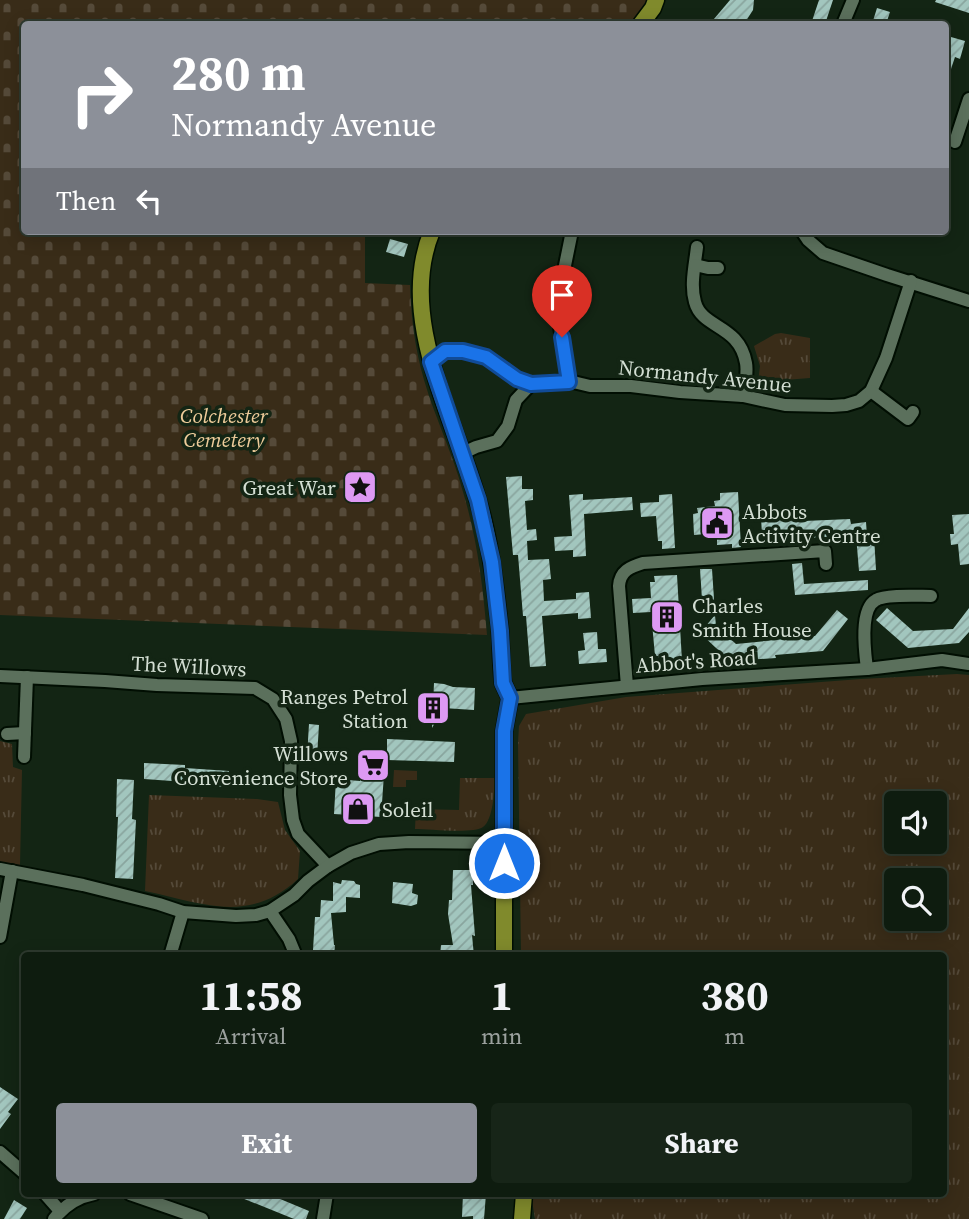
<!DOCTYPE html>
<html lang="en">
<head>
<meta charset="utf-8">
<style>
  :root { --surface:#0e1c0f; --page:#172518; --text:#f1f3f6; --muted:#9ba19e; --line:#2e3a2f; --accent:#8c9099 }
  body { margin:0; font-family:"Source Serif 4",serif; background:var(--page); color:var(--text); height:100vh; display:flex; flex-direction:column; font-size:26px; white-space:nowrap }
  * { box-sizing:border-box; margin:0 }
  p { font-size:23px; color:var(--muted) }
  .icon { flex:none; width:38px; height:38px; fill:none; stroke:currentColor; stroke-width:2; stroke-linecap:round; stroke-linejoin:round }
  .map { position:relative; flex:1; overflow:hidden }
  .details { position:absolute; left:21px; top:952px; width:926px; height:245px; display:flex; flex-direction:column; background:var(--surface); border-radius:7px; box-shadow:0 4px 18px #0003,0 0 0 2px var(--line) }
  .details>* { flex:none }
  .hud { position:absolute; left:21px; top:21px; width:928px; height:214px; border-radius:7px; box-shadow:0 4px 18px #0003,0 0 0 2px var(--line); background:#8c9099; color:#fff; overflow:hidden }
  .tools { position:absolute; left:884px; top:791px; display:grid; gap:14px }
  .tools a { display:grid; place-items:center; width:63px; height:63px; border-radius:7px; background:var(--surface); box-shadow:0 4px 18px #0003,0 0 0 2px var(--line); font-size:35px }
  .pin { position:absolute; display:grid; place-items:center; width:60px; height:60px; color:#fff; margin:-72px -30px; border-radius:50% 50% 50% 0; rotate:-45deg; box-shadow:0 0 7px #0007 }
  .pin .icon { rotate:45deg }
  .me { position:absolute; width:77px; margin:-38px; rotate:0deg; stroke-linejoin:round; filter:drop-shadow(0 0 5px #0008) }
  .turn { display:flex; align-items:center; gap:24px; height:147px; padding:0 35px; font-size:32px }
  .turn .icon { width:91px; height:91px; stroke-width:2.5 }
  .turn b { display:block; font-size:49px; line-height:60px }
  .then { display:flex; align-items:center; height:66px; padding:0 35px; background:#0003; gap:14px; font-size:26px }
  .eta { display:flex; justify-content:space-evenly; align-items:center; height:119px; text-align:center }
  .eta b { font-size:42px; font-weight:700; line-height:49px }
  .button { display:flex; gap:14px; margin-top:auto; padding:14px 35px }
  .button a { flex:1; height:80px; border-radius:7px; background:var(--accent); color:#fff; font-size:28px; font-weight:700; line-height:80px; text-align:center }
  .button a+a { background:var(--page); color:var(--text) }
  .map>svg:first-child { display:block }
</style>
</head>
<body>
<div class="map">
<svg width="969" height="1219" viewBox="0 0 969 1219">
  <defs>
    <pattern id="grass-tufts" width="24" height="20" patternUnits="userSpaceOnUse" patternTransform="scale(1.75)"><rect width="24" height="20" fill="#392c18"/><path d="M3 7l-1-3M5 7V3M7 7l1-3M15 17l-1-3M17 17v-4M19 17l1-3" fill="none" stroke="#554a39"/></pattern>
    <pattern id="cemetery-stones" width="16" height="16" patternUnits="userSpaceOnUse" patternTransform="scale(1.75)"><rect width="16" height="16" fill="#392c18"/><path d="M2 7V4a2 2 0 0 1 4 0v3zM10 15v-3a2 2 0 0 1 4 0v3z" fill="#554a39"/></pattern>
    <pattern id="building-hatch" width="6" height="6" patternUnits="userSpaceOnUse" patternTransform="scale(1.75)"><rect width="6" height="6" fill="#a2c6be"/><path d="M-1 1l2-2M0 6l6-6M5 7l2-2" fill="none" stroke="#89a59e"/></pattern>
  </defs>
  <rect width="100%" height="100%" fill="#132514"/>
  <!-- grass -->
  <g fill="url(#grass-tufts)" fill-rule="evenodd">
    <polygon points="781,333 810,338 810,378 758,382 760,366 754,346 775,334"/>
    <path d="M957,674l12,1v544h-434l-4,-25h412v-238l-422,-1 -3,-212 1,-17 7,-12 100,-17 235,-18zM896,803h38v39h-38zM896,880h38v39h-38z"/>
    <polygon points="0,741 12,744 13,767 22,770 20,865 0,862"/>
    <polygon points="394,770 417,771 417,780 406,780 406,787 393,787"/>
    <path d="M460,778h34c1,12 -1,42 -11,49 -9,7 -55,2 -68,2l1,-20 43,1z"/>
    <path d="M149,795l108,4 21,3 7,28 15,21 -2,28c-50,46 -95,24 -153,12z"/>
  </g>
  <!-- cemetery -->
  <path fill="url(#cemetery-stones)" d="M0,0h647l-10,17 -7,7h-606v207h401l-2,5h-58v47l45,2c1,32 5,64 14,95 11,38 29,74 39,112 14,46 20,94 24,143l-487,-20z"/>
  <!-- building -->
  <g fill="url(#building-hatch)">
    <polygon points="730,0 754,0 753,10 744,24 722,24 714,19"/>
    <polygon points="819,0 833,0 825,24 811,24"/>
    <polygon points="936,0 969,0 969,13 935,2"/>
    <polygon points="877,8 890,12 886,24 872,24"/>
    <polygon points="951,37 965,41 960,59 955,57 948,78 945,77 945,59"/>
    <polygon points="390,239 408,244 404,257 386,252"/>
    <polygon points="522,476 522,489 533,489 533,500 525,501 527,530 536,529 537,540 527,541 528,560 549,559 551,579 543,580 544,601 576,599 576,593 589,592 591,618 578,619 578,613 542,616 546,666 530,667 526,616 523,616 518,555 513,555 506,477"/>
    <polygon points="738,492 741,547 732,548 732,544 717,545 717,533 694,535 693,514 698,513 697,508 715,506 714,501 720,500 720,493"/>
    <polygon points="583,494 583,500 632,497 633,510 584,514 586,556 573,557 573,550 555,551 554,537 572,536 569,495"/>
    <polygon points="672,494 675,548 662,549 662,541 658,541 656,516 641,517 640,503 659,502 659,495"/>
    <polygon points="804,514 804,521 850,519 851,524 866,522 867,536 874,536 876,570 859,571 856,535 809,538 808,531 762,535 761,517"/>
    <polygon points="969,514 969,564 960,565 958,544 951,545 950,534 954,534 952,515"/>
    <polygon points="802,563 804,584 868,580 868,590 795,595 792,564"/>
    <polygon points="700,569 712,569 715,614 703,615"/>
    <polygon points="677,575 682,661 658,663 658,656 655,656 651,612 633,613 632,599 651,598 650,582 655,582 654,576"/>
    <polygon points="887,608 913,631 953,629 969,608 969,632 959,643 908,648 876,620"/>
    <polygon points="837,610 848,619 823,651 775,655 776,658 730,661 700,633 715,615 716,626 736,644 815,636"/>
    <polygon points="597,632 598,649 606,649 607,662 579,664 578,651 585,650 583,633"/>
    <polygon points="434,683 444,684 453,687 475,688 474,710 443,708 432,728"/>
    <polygon points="309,724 319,725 317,757 307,757"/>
    <polygon points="387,739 455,742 454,762 387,760"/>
    <polygon points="362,758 385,760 381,817 334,814 336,779 360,781"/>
    <polygon points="144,763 185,765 185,768 229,771 228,787 186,785 186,782 144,779"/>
    <polygon points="117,779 134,780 132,819 136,820 133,879 115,878 118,817 116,817"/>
    <polygon points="453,870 473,870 473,885 471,885 475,936 472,935 474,956 440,956 441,945 453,945 448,914 449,900 452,900"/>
    <polygon points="342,880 354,881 356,884 360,885 360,898 346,897 346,912 331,913 334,945 335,945 334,956 318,956 318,951 313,950 315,917 320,917 321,900 333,901 333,882 341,884"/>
    <polygon points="393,882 413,884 412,893 418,895 417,904 411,906 392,903"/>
    <polygon points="0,1087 18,1099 8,1112 11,1114 0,1129"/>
    <polygon points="232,1194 274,1194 273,1196 309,1211 306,1219 294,1219"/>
    <polygon points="463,1194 486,1194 484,1219 473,1219 473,1216 462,1217"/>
    <polygon points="14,1200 27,1208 20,1219 4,1219"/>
  </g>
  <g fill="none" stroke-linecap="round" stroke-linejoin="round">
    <!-- minor casing -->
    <g stroke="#010e02" stroke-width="16">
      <g id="minor">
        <polyline points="843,24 853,0"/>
        <polyline points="955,142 969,99"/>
        <polyline points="802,231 808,240 823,253 887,275 969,301"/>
        <path d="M697,247c-2,18 -7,38 -2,55 7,27 44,22 51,61 2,10 -1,22 -3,33"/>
        <polyline points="695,265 708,268 718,268"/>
        <polyline points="431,362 445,351 463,351 486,357 517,379 531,384 569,381 590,386 631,386 680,392 743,396 785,405 832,406 846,405 859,401 871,391 886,358 911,281"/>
        <polyline points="569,381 559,321 560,290 572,231"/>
        <polyline points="871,391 908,419 913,412"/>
        <polyline points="463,453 476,447 497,441 508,426 516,400 531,384"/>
        <path d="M867,669c-2,-16 -8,-60 9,-69 10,-6 42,-4 55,-4"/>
        <polyline points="0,676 105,681 157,685 255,688 273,699 286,719 291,741 290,795 293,820 298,834 328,866"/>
        <path d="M627,686l-8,-100c1,-15 11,-19 24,-23l182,-12 1,13"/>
        <polyline points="510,698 702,679 867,669 942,660 969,664"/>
        <polyline points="7,734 25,733"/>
        <polyline points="24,757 27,677"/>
        <polyline points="0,869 83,885 159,904 183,912 236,916 256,915 270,911 294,895 308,881 328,866 351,853 379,844 409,842 504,843"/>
        <polyline points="270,911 289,939 296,956"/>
        <polyline points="0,937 12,871"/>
        <polyline points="170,956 183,912"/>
        <polyline points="0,1152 24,1173"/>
        <polyline points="45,1194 60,1211"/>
        <polyline points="130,1194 202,1219"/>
        <path d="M54,1219c11,-14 24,-22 40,-25"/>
        <polyline points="323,1219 327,1194"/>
      </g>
    </g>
    <!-- major casing -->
    <g stroke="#010e02" stroke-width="19">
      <g id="major">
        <polyline points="641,24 653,8 656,0"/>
        <path d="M432,231c-38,91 30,199 51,288 9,37 13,74 17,111 1,18 1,35 3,53l7,15 -6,33v225"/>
        <polyline points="522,1219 524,1194"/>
      </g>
    </g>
    <!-- minor -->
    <use href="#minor" stroke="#5b705c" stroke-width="12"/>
    <!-- major -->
    <use href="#major" stroke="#808a2c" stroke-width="16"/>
  </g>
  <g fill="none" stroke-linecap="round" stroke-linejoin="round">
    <!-- route casing -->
    <g stroke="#114b97" stroke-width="18">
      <polyline id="route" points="504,863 504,731 510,698 503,683 500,631 492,562 478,500 431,362 445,351 463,351 486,357 517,379 531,384 569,382 562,337"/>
    </g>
    <!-- route -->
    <use href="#route" stroke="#1a73e8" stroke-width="12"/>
  </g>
  <!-- icons -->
  <defs>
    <g id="sight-square" transform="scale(1.75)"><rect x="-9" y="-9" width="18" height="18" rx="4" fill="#dd99f3" stroke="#132514"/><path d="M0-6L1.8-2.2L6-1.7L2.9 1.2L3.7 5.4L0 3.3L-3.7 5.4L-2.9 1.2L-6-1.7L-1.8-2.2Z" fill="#111"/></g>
    <g id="civic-square" transform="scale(1.75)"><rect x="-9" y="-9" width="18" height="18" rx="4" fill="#dd99f3" stroke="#132514"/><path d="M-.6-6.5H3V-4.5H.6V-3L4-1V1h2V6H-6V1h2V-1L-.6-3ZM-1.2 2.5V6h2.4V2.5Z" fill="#111"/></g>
    <g id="building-square" transform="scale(1.75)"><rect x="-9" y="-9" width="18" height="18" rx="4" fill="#dd99f3" stroke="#132514"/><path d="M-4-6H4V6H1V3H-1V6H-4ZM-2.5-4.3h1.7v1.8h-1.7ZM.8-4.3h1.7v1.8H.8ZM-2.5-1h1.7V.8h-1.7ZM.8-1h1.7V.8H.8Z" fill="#111"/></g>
    <g id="supermarket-square" transform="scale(1.75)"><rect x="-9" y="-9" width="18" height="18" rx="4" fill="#dd99f3" stroke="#132514"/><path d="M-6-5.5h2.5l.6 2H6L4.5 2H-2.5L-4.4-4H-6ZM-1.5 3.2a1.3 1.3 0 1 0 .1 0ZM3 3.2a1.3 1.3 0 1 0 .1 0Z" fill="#111"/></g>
    <g id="shop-square" transform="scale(1.75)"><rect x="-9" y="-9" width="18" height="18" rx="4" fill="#dd99f3" stroke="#132514"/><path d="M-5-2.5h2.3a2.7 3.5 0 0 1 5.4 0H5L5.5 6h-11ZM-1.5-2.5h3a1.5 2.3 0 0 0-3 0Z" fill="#111"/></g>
  </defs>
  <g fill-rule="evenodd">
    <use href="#sight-square" x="360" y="487"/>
    <use href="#civic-square" x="717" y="523"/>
    <use href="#building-square" x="667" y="617"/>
    <use href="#building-square" x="433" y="708"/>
    <use href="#supermarket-square" x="373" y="765"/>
    <use href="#shop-square" x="358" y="809"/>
  </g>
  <g text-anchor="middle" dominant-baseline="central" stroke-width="7" stroke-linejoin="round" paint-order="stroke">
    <!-- street labels -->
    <g font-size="21" fill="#d3ded3" stroke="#132514">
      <text transform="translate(705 376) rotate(6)">Normandy Avenue</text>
      <text transform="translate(696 661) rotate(-4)">Abbot's Road</text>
      <text transform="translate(189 666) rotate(3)">The Willows</text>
    </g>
    <!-- park labels -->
    <g font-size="21" font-style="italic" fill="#eecc9a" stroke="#132514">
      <text x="224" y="415">Colchester<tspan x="224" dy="24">Cemetery</tspan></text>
    </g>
    <!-- poi labels -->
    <g font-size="21" fill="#d3ded3" stroke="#132514" text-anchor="end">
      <text x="336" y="487">Great War</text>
      <text x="742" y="511" text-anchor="start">Abbots<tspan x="742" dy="24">Activity Centre</tspan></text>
      <text x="692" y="605" text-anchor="start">Charles<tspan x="692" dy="24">Smith House</tspan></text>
      <text x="408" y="696">Ranges Petrol<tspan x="408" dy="24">Station</tspan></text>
      <text x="348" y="753">Willows<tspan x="348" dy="24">Convenience Store</tspan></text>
      <text x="382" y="809" text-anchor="start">Soleil</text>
    </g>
  </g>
</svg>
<div class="tools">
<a><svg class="icon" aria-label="sound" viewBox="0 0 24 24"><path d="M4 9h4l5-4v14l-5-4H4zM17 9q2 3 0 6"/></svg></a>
<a><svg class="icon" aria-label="search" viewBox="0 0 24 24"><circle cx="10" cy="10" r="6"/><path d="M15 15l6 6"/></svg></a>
</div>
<div class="pin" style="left:562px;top:337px;background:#d93025"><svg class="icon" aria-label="arrive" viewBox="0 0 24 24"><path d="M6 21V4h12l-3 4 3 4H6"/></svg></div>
<svg class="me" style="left:504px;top:863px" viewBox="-20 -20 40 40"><circle r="17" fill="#1a73e8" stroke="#fff" stroke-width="3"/><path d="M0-11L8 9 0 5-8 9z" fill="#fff"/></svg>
<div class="hud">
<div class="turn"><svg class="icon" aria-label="right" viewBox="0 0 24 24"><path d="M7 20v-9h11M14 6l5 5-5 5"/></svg><div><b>280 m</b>Normandy Avenue</div></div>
<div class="then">Then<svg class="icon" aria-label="left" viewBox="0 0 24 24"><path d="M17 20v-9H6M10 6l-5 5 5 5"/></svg></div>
</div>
<section class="details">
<div class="eta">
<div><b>11:58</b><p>Arrival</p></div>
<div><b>1</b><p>min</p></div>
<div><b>380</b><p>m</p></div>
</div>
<div class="button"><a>Exit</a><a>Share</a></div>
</section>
</div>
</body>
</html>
